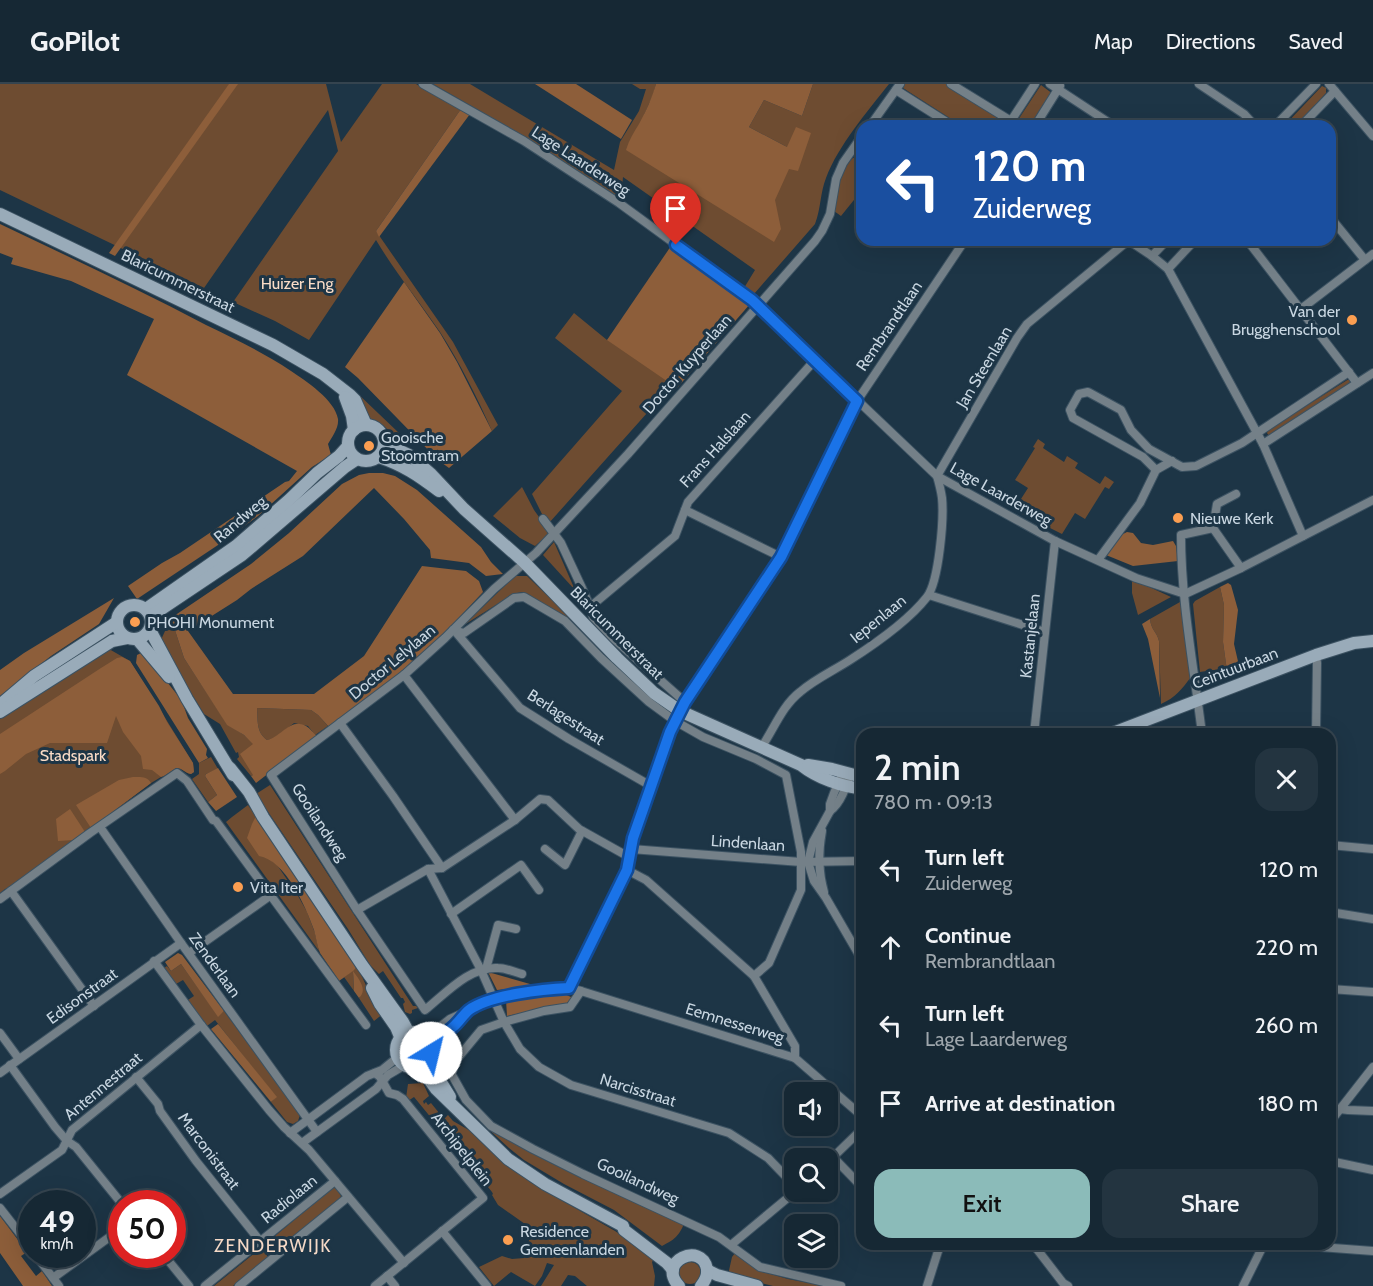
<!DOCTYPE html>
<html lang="en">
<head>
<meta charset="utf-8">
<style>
  :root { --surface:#162834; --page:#233440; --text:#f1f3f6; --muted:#9ea6ac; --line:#35444f; --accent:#8bbbb9 }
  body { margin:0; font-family:Cabin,sans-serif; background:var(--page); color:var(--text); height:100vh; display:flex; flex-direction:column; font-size:22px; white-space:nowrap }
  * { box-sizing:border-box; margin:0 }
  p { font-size:20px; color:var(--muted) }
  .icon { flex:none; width:33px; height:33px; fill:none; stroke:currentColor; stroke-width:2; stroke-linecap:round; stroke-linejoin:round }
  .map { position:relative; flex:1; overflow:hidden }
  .details { position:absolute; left:856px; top:644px; width:480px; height:522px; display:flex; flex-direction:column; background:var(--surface); border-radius:18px; box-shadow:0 6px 24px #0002,0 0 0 2px var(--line) }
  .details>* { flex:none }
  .top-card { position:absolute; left:856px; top:36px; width:480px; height:126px; border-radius:18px; box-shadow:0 6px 24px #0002,0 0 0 2px var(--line); background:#1a4fa0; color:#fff; overflow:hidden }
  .buttons { position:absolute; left:784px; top:998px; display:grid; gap:12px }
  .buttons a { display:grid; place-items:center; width:54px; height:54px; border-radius:12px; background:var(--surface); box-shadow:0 6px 24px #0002,0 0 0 2px var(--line); font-size:30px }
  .speed { position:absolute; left:18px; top:1106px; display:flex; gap:12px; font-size:30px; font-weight:700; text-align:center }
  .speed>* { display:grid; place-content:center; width:78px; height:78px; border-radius:50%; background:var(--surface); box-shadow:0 6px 24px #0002,0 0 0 2px var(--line); line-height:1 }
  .speed small { font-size:15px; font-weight:400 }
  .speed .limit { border:9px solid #d22; background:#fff; color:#111 }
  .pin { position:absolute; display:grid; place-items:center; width:51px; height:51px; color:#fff; margin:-62px -26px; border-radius:50% 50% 50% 0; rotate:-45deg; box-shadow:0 0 6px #0007 }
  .pin .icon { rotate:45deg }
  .me { position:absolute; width:66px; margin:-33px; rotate:36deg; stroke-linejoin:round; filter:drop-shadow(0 0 4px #0008) }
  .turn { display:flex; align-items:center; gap:21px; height:126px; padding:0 18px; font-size:27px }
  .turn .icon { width:78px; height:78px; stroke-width:2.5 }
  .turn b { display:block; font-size:42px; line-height:51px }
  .round { display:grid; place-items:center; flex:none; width:63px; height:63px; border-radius:18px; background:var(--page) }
  .headline { display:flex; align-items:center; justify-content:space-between; height:102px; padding:0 18px }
  h1 { font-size:36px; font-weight:600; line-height:45px }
  .primary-button { display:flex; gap:12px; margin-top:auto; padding:12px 18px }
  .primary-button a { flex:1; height:69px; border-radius:18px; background:var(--accent); color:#111; font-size:24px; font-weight:600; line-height:69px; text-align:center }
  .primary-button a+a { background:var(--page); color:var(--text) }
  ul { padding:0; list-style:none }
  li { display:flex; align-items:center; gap:18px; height:78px; padding:0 18px }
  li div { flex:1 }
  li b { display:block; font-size:22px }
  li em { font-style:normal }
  header { display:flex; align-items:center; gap:36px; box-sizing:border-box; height:84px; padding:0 30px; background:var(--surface); border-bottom:2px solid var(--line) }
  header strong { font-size:28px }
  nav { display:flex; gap:33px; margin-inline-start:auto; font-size:21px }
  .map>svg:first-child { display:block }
</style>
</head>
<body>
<header>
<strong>GoPilot</strong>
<nav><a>Map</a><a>Directions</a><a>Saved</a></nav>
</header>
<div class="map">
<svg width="1373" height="1202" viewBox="0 0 1373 1202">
  <rect width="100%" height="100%" fill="#1d3546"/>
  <!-- green -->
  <g fill="#6e4c31">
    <path d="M0,0h326l15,58 41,-58h34l45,25 -85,122 77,111 45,83 -6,6c-15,-34 -32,-68 -52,-99 -21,-31 -45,-60 -64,-92l-67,100 -34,-19 -42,-19 105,-151 -10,-41 -124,178 -204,-98z"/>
    <path d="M433,0h37l144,86 6,-28 19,-31 7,-22h-6l-8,-5h24l-3,11 -9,20 143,32 -38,-20 15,-27 38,16 11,-32h76c-22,28 -51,62 -63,94 -6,15 -5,31 -11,46l-61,70 -10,-6 11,-18 -132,-93 -1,11 -2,10 -114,-72z"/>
    <polygon points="905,0 946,0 1005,39 1003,42 962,42 903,4"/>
    <polygon points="1041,1 1053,10 1032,42 1014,42"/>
    <polygon points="1322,2 1326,4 1326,9 1296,42 1284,42"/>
    <path d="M859,71l3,2v33l-21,26 -7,-5c3,-17 5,-50 25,-56z"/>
    <polygon points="745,215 672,301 549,439 544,434 532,410 622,307 555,254 574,229 607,256"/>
    <polygon points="1349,295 1351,299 1269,352 1267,349 1268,346"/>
    <path d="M356,308l44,42 -4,10c-8,-8 -1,0 -6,-10 -3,-8 -13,-13 -22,-15z"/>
    <polygon points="1038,355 1045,360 1043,364 1064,378 1067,372 1078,379 1075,384 1100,400 1105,392 1114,398 1109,405 1105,403 1085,435 1075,429 1062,450 1014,426 1028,404 1015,396 1035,364 1033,363"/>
    <polygon points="522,403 534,426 549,447 548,451 535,462 520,454 493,432"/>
    <polygon points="554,458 575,506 543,471"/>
    <polygon points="515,492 527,492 576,539 522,508 513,510 464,541"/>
    <polygon points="1132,495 1171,513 1138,531 1132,509"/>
    <polygon points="1220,503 1224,521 1223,558 1227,587 1213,586 1200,588 1193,520 1195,517"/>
    <path d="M1180,518l3,2 8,73c-9,12 -16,21 -30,27l-2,-63c-2,-9 -8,-11 -9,-22z"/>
    <polygon points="171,534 184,574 227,640 244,651 254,660 253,691 251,692 237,675 239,673 238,668 236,669 220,640 204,630 160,558"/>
    <path d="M109,565l21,12 63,102 1,9 -3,2c-6,-1 -8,-6 -15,-6l-25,15 -140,105 -6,1 -5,4v-176l66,-39z"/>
    <path d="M257,624l54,2 7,5 10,11 -13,9 -7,-9 -14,-3 -20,16 -7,1c-11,-8 -9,-19 -10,-32z"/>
    <polygon points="211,673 218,685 206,690 205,692 217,711 208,718 192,695 199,690 199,679"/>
    <polygon points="270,701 413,922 416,922 418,924 412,926 412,929 410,930 405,928 403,920 405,918 403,914 401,914 383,887 379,890 370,881 348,845 264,722 256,710"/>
    <polygon points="248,721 256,732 267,773 277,781 297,810 307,828 315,849 319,867 226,738 232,733"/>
    <polygon points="181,880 218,932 224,927 300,1031 298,1037 293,1040 287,1038 271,1018 276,1013 215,936 207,942 188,916 194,912 183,896 176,900 164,884 167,882 171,887"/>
    <polygon points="354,880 357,882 370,910 384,929 374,937 359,914 360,913 353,888 354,907 344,893 356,884"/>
    <circle cx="415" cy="965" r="11"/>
    <polygon points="423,999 429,1012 423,1017 424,1020 426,1018 428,1021 431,1019 444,1035 448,1031 453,1037 474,1049 514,1085 530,1098 615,1147 655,1174 652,1178 655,1192 654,1202 587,1202 575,1192 568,1191 561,1202 541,1202 554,1181 547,1179 542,1192 535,1202 511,1188 494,1202 479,1183 502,1172 512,1175 524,1174 531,1149 525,1140 498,1121 492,1111 493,1110 492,1108 414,1013 408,1017 406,1014 408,1000"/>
    <path d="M484,1041l31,19 36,19 133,61c-6,13 -9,15 -22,22l-48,-36 -50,-26 -40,-24 -15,-12z"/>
    <polygon points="335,1102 341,1112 340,1114 270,1171 263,1162"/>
    <polygon points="261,1164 268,1173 233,1202 214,1202"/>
    <polygon points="735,1169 757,1186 788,1195 825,1202 773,1202 728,1191 732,1173"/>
    <circle cx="690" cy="1189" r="11"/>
  </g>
  <!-- forest -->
  <g fill="#8d5e3a">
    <polygon points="229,0 238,0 115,172 109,169"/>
    <polygon points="535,0 576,0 632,36 621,55"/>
    <path d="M656,0h157l-11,32 -38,-16 -15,27 38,20 9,-20 15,6 -13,38 -9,-2 -14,31 6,29 -7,13 -148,-92c3,-10 8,-18 13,-26 7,-13 13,-26 17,-40z"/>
    <polygon points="461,25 470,30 379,153 376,147"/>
    <path d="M0,140c69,33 138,65 206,101 29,14 58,28 85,46 15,10 44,29 47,48 1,9 -6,18 -10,25l3,11 -19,12 -54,49 -37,27 -84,56 -9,-13 34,-23 18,-10 105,-71 4,-1 8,-10 -170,-96 27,-56 -83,-38 -60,-17 2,-6 -13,-5z"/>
    <polygon points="671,162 750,220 677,304 607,256"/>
    <polygon points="404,198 440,249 457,278 492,347 449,384 438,376 358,294 345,283"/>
    <path d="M369,389h14l12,3 22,14 64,57 10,15 12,12 -17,2 -17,-13 -38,-5 -1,-8 -26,-31 -30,-31 -71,68 -52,33 -14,11 -49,31 45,63h81l50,-38 58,-90 44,5 13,10 4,11 -43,46 -34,32 -76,58 -12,-13 -7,-5 -54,-2c1,13 -1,24 10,32 14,-3 24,-23 39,-14 4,2 7,7 11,10l-61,47 -5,-7 2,-1 -13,-21 13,-10 -9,-9 -17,-10 -43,-67 -13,-40 80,-54 38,-31 53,-49 17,-9z"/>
    <polygon points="1127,448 1133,449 1141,459 1153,461 1173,457 1176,462 1178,477 1133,482 1106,471 1121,451"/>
    <polygon points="1228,499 1231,501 1238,526 1234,560 1240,586 1227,587 1223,558 1224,521 1220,503"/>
    <polygon points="114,514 99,540 51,572 0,612 0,586 24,569"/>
    <path d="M1150,535c1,11 7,13 9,22l1,57 -12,-59 -6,-15z"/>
    <polygon points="141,569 144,569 179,613 184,623 188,634 207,665 206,671 208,674 199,679 136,579 137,571"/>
    <path d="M122,573l8,4 29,45 8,16 26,41 1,9 -3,2c-6,-1 -8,-6 -15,-6l-12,8 -3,1 -9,-7 -9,-1 -2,-13 -18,-24 -7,-16 -9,27h-57l-24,11 -21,17 -5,3v-40l101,-66 16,-10z"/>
    <polygon points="218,684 237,713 216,727 208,718 217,711 205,692 206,690"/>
    <path d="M133,693c8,0 14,-1 18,6l-60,45 -15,-23 43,-25z"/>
    <polygon points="70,725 85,748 74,756 58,757 56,735"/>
    <path d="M256,732l98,148 2,4 -3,3c6,8 15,19 6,27l-5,-7 -1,-20 -14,10c-6,-10 -13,-19 -19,-28 -3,-7 -4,-16 -6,-23 -8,-23 -29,-70 -55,-74l-12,-18 5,-14z"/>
    <polygon points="178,869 182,871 224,927 218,933 181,880 171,887 165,878"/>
    <polygon points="488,888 537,902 497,906"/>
    <polygon points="558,909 564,910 571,913 572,915 566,920 507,932 506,916"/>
    <polygon points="218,940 277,1013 271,1018 211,945"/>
    <polygon points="0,1132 27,1168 21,1172 36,1192 42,1187 52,1202 23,1202 21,1199 0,1169"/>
  </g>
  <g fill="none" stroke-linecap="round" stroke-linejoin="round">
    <!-- minor casing -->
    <g stroke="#3c5262" stroke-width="10">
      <g id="minor">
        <polyline points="423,0 524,57 619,119 752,216 937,392 1055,457 1136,494 1185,510"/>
        <polyline points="951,0 1011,37"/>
        <polyline points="1050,0 1114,42"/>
        <polyline points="1199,0 1244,30 1255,42"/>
        <polyline points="1329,0 1373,52"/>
        <polyline points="896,6 953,42"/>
        <polyline points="1009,40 1035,0"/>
        <polyline points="870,42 900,0"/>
        <polyline points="1035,42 1060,2"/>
        <polyline points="1275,42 1316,0"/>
        <polyline points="1301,42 1335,7"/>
        <polyline points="1330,133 1365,176"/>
        <polyline points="1128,156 1152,172 1168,185 1263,360 1303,452"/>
        <polyline points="1247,156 1357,299"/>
        <polyline points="1152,172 1167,156"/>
        <polyline points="1168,185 1195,156"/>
        <polyline points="1301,225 1373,170"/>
        <polyline points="1263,360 1373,289"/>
        <polyline points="1156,386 1143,373 1073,334 1070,326 1079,310 1088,308 1121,326 1131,346 1149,365 1182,383 1196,382 1242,359 1349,288"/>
        <polyline points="1236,410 1217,420 1213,444 1241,484"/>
        <polyline points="685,426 781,473"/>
        <polyline points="543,435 561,459 582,504 590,523 593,533 614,555 685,618"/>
        <polyline points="1098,476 1140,419 1156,386 1172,377"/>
        <polyline points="1185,510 1241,484 1373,416"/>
        <polyline points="929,511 1045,548"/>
        <polyline points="590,523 675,452 688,418 815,276"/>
        <polyline points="453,546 464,549 514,514 524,513 565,537 601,574 649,618 675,637 703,653 756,675 786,691 801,768 801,806 769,879 754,892 795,962 795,974"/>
        <polyline points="454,546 520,624 569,655 651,702"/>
        <polyline points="404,591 515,736"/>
        <polyline points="340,639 393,712 442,784"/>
        <polyline points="1034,650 1055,457"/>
        <path d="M1202,650c-8,-66 -21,-133 -21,-199l32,-7"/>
        <polyline points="1316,650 1317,579 1316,571"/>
        <path d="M761,664c13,-19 21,-42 39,-56 15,-13 33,-21 50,-32 25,-16 59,-40 77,-63 12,-16 17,-78 15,-99 -1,-7 -3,-15 -5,-22l80,-138 10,-14 102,-84"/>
        <polyline points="843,688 834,709 830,720 830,727 813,758 808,778 814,797 826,814 862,876"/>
        <path d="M830,727c11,-8 16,-24 20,-37"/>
        <polyline points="100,743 181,859 317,1048"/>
        <path d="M822,747c-4,21 -4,40 2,61"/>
        <polyline points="1330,761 1373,765"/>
        <polyline points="545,765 565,781 582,747"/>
        <polyline points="631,765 801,778 862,777"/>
        <polyline points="428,785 481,886 504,938 520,965 539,983 571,1001 729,1049 768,1074 795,1102"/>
        <polyline points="627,786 646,796 754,892"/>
        <polyline points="11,807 94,922"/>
        <polyline points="0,815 90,749 177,689 187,697 213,736 216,737 366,941"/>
        <polyline points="357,826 428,785 442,784 515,736 540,715 548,716 579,745 629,773"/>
        <polyline points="1330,828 1373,835"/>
        <polyline points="451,830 521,781 539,806"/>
        <polyline points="189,869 271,811"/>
        <polyline points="154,877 201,941 269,1026 284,1043 309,1066 404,1179"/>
        <polyline points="486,885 498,841 516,845"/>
        <path d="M522,890c-8,-2 -16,-6 -24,-6 -28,-2 -52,25 -73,42l-68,-100 -86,-135 133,-100 41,-37 49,-49 42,-36 92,-99 187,-213 7,-10 8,-17 6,-35 7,-16 19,-27"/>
        <polyline points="569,904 627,786 633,754 670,647 680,627 781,473 857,317 965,156"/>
        <polyline points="1330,905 1373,908"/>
        <polyline points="581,907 570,923 544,927 504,938 481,946 452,981 452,991 466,1016 491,1042 533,1065 583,1090 719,1153 760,1183 841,1202"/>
        <polyline points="0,949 19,975"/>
        <polyline points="421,950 437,945 450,935 494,915 551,905 569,904 581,907 795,974 862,1032"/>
        <polyline points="431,961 454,942 464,931"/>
        <polyline points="10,981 55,1043 67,1057 76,1063 122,1120"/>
        <polyline points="0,989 181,859"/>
        <polyline points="136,993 158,1020 160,1027 196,1077 260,1157"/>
        <polyline points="1340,1025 1348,1026 1373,1027"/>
        <polyline points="1330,1038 1373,983"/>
        <polyline points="290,1049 367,992 382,986 398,973"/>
        <polyline points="302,1059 376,1005 388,991 405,981"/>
        <polyline points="833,1073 862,1103"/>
        <polyline points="1330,1077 1373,1086"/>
        <polyline points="828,1078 862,1045"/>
        <polyline points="0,1110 62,1066 72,1046 201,941"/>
        <polyline points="0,1124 32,1165"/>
        <polyline points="442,1147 487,1202"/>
        <polyline points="933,1160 940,1161 951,1160"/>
        <polyline points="1033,1160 1063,1199 1068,1202"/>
        <polyline points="1280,1160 1373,1167"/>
        <polyline points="731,1161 796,1107"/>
        <polyline points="35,1170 59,1202"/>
        <polyline points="163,1170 189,1202"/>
        <polyline points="387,1192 395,1202"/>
        <polyline points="53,1194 122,1144"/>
        <polyline points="205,1202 335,1097"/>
        <polyline points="239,1202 348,1113"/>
        <polyline points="375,1202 483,1114 403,1015 397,1011 389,1009 380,993 375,989"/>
        <polyline points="927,1202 940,1161"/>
        <polyline points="1243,1202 1264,1160"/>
      </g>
    </g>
    <!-- secondary casing -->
    <g stroke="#3c5262" stroke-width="14">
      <g id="secondary">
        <polyline points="0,130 273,261 323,290 350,311 355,316 366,341"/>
        <polyline points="345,313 352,332 354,346"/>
        <circle cx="366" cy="359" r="18"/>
        <path d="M385,360l24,11 22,19 33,35 60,53 93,96 37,35 26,18 121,54c15,12 42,23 61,23"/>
        <path d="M379,373c24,8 39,18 60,34"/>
        <circle cx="134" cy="538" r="17"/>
        <polyline points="146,525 236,462 289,416 317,389 339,372 348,362"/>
        <polyline points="151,532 242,471 345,383 357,375"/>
        <polyline points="150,546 187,615 233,691"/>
        <polyline points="137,555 169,593"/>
        <polyline points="0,621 34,592 117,538"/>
        <polyline points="0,628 112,557 127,554"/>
        <polyline points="1110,650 1316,571 1354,559 1373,557"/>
        <polyline points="808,681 832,685 862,693"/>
        <polyline points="230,684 249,708 263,733 362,881 403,938 409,949"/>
        <polyline points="372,904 380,920 396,943 401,955"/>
        <circle cx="414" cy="966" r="18"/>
        <polyline points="429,974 431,982 450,1013"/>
        <polyline points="416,983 423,987 436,1005 508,1075 545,1100 623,1142 624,1146 667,1179 673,1186"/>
        <polyline points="707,1186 717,1191 757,1202"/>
        <path d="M679,1202c-23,-25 23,-45 28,-17 1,7 -2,12 -6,17"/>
      </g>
    </g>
    <!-- minor -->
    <use href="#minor" stroke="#748088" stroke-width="8"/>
    <!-- secondary -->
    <use href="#secondary" stroke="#99abb9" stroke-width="12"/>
  </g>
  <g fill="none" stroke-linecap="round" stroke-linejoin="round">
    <!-- route casing -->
    <g stroke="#114b97" stroke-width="15">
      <path id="route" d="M431,969v-8c7,-6 15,-12 22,-18 6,-5 10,-12 16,-17 21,-15 74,-21 100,-22l58,-118 6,-32 37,-106 15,-30 96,-145 76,-156 -105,-101 -76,-55"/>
    </g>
    <!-- route -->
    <use href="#route" stroke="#1a73e8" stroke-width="10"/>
  </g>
  <!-- markers -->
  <g fill="#fb9e51" stroke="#1d3546" stroke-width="2">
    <circle cx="1352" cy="236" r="6"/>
    <circle cx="369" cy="362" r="6"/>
    <circle cx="1178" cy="434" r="6"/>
    <circle cx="135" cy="538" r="6"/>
    <circle cx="238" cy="803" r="6"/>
    <circle cx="508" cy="1156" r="6"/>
  </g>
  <g text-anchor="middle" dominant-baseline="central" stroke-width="6" stroke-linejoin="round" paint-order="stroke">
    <!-- street labels -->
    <g font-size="16" fill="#c8d6e1" stroke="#1d3546">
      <text transform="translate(581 77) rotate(33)">Lage Laarderweg</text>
      <text transform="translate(178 197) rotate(26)">Blaricummerstraat</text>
      <text transform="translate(889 242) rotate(-56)">Rembrandtlaan</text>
      <text transform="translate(687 280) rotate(-49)">Doctor Kuyperlaan</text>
      <text transform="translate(984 283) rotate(-59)">Jan Steenlaan</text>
      <text transform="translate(715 365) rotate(-48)">Frans Halslaan</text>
      <text transform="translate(1001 410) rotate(29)">Lage Laarderweg</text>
      <text transform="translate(240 435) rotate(-40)">Randweg</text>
      <text transform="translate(878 535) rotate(-39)">Iepenlaan</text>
      <text transform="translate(617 549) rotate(45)">Blaricummerstraat</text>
      <text transform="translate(1030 552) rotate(-84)">Kastanjelaan</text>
      <text transform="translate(392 578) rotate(-40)">Doctor Lelylaan</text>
      <text transform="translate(1235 584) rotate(-21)">Ceintuurbaan</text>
      <text transform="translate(566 633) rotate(33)">Berlagestraat</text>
      <text transform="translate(320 738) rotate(57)">Gooilandweg</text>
      <text transform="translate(748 759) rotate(4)">Lindenlaan</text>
      <text transform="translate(215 881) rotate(54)">Zenderlaan</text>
      <text transform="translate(82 912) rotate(-36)">Edisonstraat</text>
      <text transform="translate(735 939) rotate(17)">Eemnesserweg</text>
      <text transform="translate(103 1002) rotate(-40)">Antennestraat</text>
      <text transform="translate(638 1006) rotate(17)">Narcisstraat</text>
      <text transform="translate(462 1065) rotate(52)">Archipelplein</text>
      <text transform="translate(209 1067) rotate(53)">Marconistraat</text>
      <text transform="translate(638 1097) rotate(25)">Gooilandweg</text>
      <text transform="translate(289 1115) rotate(-39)">Radiolaan</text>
    </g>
    <!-- park labels -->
    <g font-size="16" fill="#fadcc7" stroke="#1d3546">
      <text x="297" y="199">Huizer Eng</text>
      <text x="73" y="671">Stadspark</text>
    </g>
    <!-- poi labels -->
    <g font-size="16" fill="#c8d6e1" stroke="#1d3546" text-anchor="start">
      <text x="1340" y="227" text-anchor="end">Van der<tspan x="1340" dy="18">Brugghenschool</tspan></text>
      <text x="381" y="353">Gooische<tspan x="381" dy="18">Stoomtram</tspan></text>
      <text x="1190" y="434">Nieuwe Kerk</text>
      <text x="147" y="538">PHOHI Monument</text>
      <text x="250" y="803">Vita Iter</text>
      <text x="520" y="1147">Residence<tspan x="520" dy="18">Gemeenlanden</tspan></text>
    </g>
    <!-- neighbourhood labels -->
    <g font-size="18" letter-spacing="1.5" fill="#f6dac7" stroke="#1d3546">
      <text x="273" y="1162">ZENDERWIJK</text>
    </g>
  </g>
</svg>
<div class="buttons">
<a><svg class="icon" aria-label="sound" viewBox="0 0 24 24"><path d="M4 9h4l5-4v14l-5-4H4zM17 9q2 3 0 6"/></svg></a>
<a><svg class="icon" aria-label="search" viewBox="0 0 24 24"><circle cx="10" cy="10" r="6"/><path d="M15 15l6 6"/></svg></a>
<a><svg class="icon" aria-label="layers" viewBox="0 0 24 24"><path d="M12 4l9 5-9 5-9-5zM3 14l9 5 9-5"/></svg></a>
</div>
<div class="speed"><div>49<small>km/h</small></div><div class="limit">50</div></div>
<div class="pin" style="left:676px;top:161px;background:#d93025"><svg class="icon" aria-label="arrive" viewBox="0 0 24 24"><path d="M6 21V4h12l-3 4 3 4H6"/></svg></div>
<svg class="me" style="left:431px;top:969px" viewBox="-20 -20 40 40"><circle r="19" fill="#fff"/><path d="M0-13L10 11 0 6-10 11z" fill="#1a73e8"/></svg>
<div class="top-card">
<div class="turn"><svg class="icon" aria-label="left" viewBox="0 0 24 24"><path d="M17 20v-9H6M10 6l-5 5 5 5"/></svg><div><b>120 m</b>Zuiderweg</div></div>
</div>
<section class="details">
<div class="headline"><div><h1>2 min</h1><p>780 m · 09:13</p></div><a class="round"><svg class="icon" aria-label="close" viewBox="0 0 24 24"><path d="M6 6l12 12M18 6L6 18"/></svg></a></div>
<ul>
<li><svg class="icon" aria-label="left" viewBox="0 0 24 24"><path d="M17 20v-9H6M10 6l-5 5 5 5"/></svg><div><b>Turn left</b><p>Zuiderweg</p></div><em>120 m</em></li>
<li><svg class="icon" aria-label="ahead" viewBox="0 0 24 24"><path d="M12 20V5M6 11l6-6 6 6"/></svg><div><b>Continue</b><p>Rembrandtlaan</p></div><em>220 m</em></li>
<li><svg class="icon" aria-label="left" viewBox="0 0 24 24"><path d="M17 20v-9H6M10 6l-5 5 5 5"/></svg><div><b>Turn left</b><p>Lage Laarderweg</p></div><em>260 m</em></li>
<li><svg class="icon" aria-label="arrive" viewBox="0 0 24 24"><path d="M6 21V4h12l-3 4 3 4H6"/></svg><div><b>Arrive at destination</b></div><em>180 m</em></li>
</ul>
<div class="primary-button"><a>Exit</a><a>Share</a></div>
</section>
</div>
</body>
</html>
